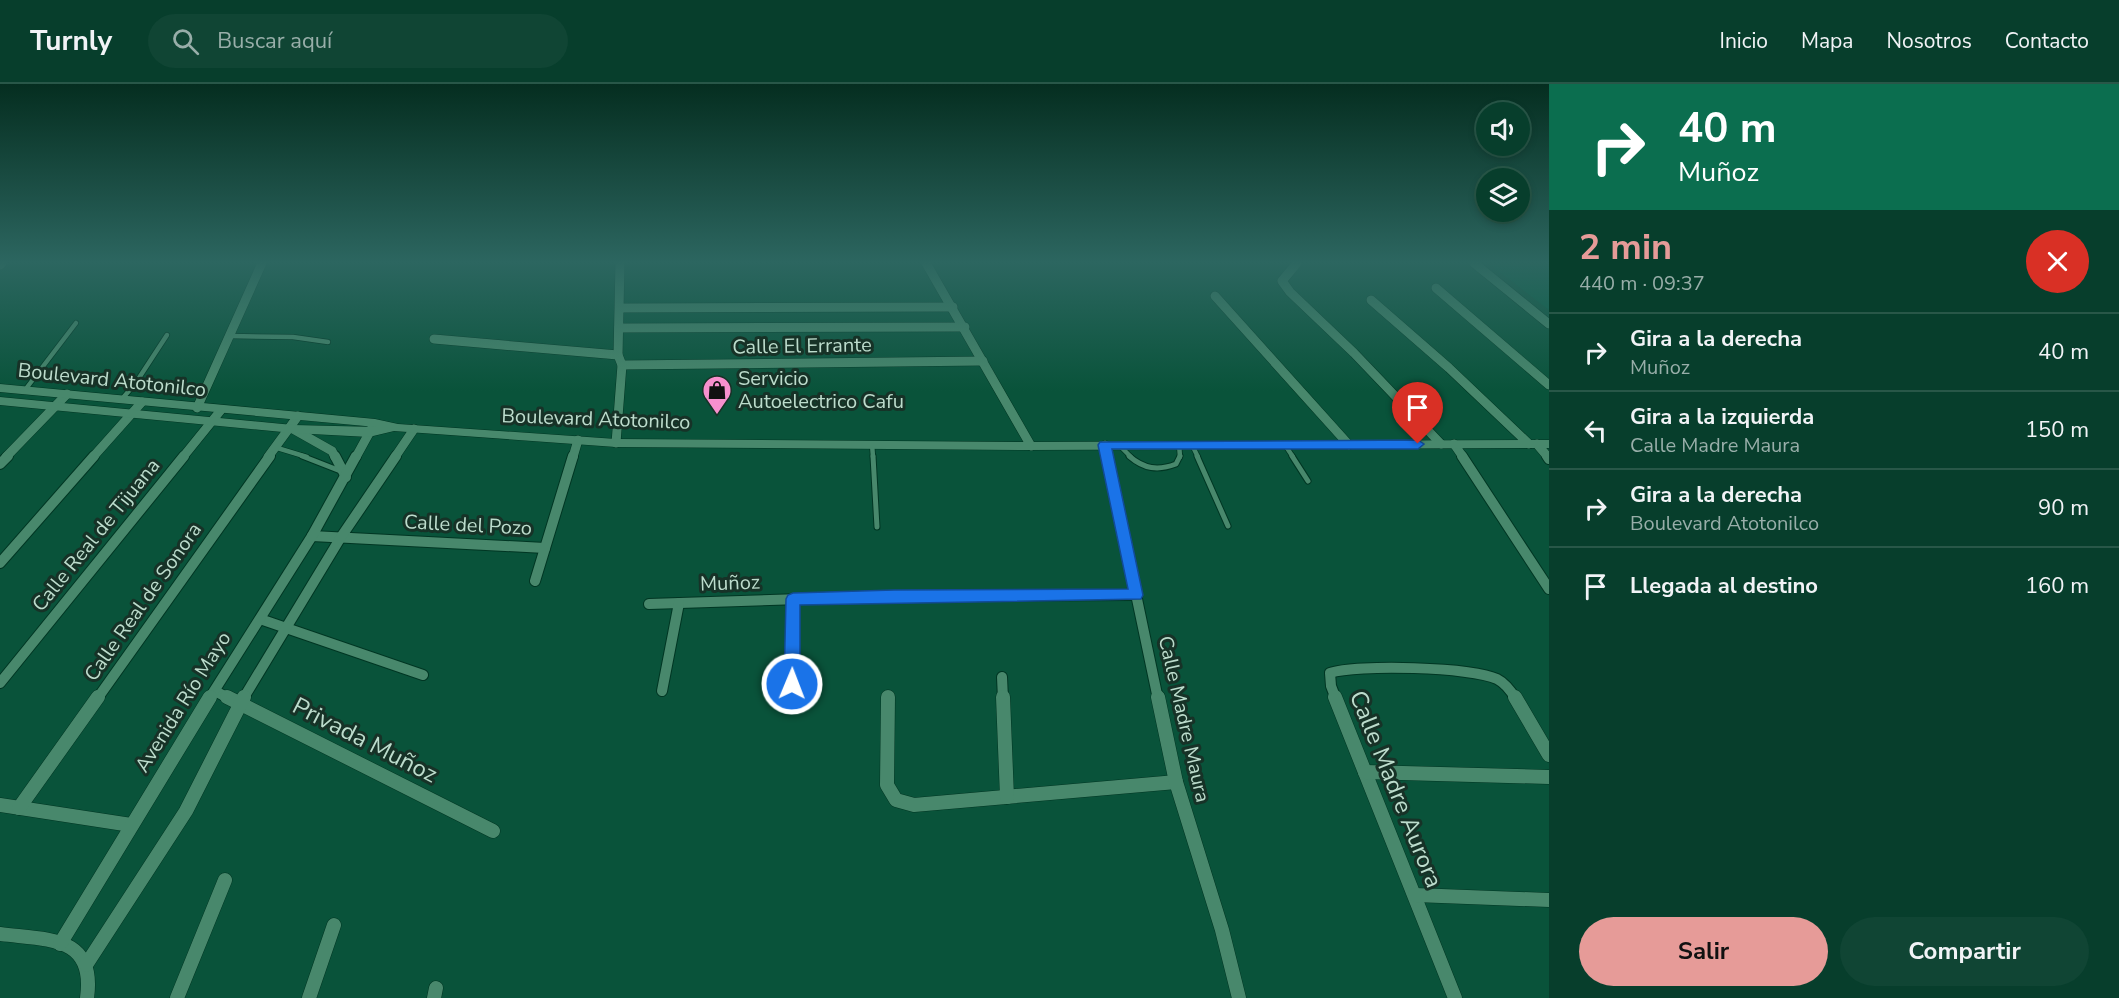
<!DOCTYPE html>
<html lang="es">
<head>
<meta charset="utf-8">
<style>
  :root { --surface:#073e2c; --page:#104534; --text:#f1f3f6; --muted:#98aea9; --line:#285748; --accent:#e69b98 }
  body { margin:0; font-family:"Nunito Sans",sans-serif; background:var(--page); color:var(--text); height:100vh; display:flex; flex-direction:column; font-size:22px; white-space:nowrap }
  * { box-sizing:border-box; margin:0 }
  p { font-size:20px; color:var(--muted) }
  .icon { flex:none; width:33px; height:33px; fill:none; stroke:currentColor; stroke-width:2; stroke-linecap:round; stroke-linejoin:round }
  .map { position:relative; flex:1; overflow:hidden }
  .sheet { display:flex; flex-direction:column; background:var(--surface); width:570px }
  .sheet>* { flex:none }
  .top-card { background:#0b6e4f; color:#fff; overflow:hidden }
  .controls { position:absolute; left:1476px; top:18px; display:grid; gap:12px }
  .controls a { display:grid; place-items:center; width:54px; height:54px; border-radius:50%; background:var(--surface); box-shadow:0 3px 9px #0003,0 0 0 2px var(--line); font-size:30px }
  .pin { position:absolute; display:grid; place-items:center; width:51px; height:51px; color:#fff; margin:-62px -26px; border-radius:50% 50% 50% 0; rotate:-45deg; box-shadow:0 0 6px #0007 }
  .pin .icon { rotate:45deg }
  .me { position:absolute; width:66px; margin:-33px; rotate:1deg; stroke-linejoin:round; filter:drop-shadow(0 0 4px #0008) }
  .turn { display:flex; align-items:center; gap:21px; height:126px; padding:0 30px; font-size:27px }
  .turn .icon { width:78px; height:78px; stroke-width:2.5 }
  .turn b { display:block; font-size:42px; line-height:51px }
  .round { display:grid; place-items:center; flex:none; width:63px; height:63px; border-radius:32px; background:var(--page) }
  .overview { display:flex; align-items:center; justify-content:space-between; height:102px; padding:0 30px }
  h1 { font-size:36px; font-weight:700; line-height:45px; color:var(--accent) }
  .button { display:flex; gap:12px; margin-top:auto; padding:12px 30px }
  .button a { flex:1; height:69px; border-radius:36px; background:var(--accent); color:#111; font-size:24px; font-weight:700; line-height:69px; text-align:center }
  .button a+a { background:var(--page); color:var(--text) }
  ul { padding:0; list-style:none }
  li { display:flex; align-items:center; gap:18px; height:78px; padding:0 30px; border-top:2px solid var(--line) }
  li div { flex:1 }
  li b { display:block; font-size:22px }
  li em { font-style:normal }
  header { display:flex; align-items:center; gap:36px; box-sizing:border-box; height:84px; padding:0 30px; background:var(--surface); border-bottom:2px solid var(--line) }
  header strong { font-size:28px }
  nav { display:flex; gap:33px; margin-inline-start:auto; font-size:21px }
  .search { width:420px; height:54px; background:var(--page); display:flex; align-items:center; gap:15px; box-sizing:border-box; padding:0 21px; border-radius:33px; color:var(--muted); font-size:22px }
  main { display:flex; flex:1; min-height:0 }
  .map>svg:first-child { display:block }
</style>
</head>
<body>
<header>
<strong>Turnly</strong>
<div class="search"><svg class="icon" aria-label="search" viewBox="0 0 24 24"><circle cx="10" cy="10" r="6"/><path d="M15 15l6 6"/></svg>Buscar aquí</div>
<nav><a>Inicio</a><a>Mapa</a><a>Nosotros</a><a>Contacto</a></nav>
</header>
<main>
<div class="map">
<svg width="1549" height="914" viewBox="0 0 1549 914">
  <rect width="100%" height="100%" fill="#09533a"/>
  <!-- built -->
  <polygon fill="#015d40" points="1488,179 1549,179 1549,226"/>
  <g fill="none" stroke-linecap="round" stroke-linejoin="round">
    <!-- service-far1 casing -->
    <g stroke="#003623" stroke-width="6">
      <g id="service-far1">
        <polyline points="230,252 293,253 328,258"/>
        <polyline points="25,306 76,239"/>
        <polyline points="121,316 135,300 167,251"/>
        <polyline points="872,360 873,373"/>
        <polyline points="1179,360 1180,373"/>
        <polyline points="1119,361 1131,373"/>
        <polyline points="1192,361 1198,373"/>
        <polyline points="1285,361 1293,373"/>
        <polyline points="274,363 307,373"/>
      </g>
    </g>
    <!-- service casing -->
    <g stroke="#003623" stroke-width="7">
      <g id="service">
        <polyline points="302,372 343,388"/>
        <polyline points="873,372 877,443"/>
        <path d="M1129,372c15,13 29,15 47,8l4,-8"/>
        <polyline points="1197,372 1228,442"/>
        <polyline points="1292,372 1308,397"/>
      </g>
    </g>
    <!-- minor-far2 casing -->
    <g stroke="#003623" stroke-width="10">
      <g id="minor-far2">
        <polyline points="926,179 1031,362"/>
        <polyline points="1297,179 1282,197 1290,208 1354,269 1441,360"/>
        <polyline points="1474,179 1549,240"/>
        <polyline points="0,181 2,179"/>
        <polyline points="1436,204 1549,301"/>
        <polyline points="1215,212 1349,361"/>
        <polyline points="1371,216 1449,284 1529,360"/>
        <polyline points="620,224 953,223"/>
        <polyline points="619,244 965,243"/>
        <polyline points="434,255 618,271"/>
        <polyline points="622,281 983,277"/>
        <polyline points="197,324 262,179"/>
        <polyline points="293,345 332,367 335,373"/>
        <polyline points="616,359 622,281 618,271 620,179"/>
        <polyline points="1454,360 1463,373"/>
        <polyline points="1537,360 1548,373"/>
        <polyline points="1105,361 1108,373"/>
        <polyline points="6,373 67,310"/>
        <polyline points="93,373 142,318"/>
        <polyline points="183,373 221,326"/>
        <polyline points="268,373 298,332"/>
        <polyline points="356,373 373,342"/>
        <polyline points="395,373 414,345"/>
        <polyline points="573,373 578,356"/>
      </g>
    </g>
    <!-- minor-far1 casing -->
    <g stroke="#003623" stroke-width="12">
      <g id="minor-far1">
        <polyline points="335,372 346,393"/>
        <polyline points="1107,372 1158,615"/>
        <polyline points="1462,372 1549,505"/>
        <polyline points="1547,372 1549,375"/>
        <polyline points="0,380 8,372"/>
        <polyline points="312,452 545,464"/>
        <polyline points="0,479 94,372"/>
        <polyline points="535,497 573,372"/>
        <polyline points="649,520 894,512 1136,511"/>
        <polyline points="260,535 423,591"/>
        <polyline points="1002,593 1003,615"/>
        <polyline points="0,599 184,372"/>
        <polyline points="792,599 793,515"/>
        <polyline points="215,607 230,615"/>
        <polyline points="662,607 679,519"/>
        <polyline points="97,615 270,372"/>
        <polyline points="209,615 312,452 356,372"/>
        <polyline points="243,615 341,453 396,372"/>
        <polyline points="888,615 888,612"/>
        <path d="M1336,615l-5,-13 -1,-13c26,-9 142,-6 167,6 8,4 14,12 19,20"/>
      </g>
    </g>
    <!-- minor casing -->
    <g stroke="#003623" stroke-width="15">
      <g id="minor">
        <polyline points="227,613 493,747"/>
        <polyline points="888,613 887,701 896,716 914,721 1176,698"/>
        <polyline points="1003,613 1007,713"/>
        <polyline points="1158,613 1176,698 1222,846 1239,914"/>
        <polyline points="1335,613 1455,914"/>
        <polyline points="1515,613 1549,671"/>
        <polyline points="1365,688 1549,693"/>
        <polyline points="0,721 131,741"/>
        <polyline points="19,724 98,613"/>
        <polyline points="1415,811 1549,816"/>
        <path d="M0,850c47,6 96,1 87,64"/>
        <polyline points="60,860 210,613"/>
        <polyline points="86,881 186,727 244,613"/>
        <polyline points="177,914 225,796"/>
        <polyline points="309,914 334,841"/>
        <polyline points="434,914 436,904"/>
      </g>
    </g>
    <!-- tertiary casing -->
    <g stroke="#003623" stroke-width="1">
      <polygon id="tertiary" points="0,300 375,335 398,340 616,355 1031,358 1549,356 1549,364 1031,366 616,363 394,347 369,353 293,349 0,321 0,313 293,341 376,343 0,308"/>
    </g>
    <!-- service-far1 -->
    <use href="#service-far1" stroke="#48886c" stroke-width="4.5"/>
    <!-- service -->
    <use href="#service" stroke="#48886c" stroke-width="5"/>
    <!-- minor-far2 -->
    <use href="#minor-far2" stroke="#48886c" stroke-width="9"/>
    <!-- minor-far1 -->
    <use href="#minor-far1" stroke="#48886c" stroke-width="10"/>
    <!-- minor -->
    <use href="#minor" stroke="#48886c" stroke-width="14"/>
    <!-- tertiary -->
    <use href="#tertiary" fill="#48886c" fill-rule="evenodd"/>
  </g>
  <!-- sky -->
  <linearGradient id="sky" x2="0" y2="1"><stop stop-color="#052e20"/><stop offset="0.58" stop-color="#2c6660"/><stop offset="1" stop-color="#2c6660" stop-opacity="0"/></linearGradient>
  <rect width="1549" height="307" fill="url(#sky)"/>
  <!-- route -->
  <polygon fill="#1a73e8" stroke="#114b97" stroke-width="1.5" points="1418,356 1424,360 1418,365 1112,365 1143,511 1141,515 800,521 800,600 797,604 792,606 786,604 784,600 786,515 788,511 793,509 894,506 1128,505 1098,361 1100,358"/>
  <!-- icons -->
  <defs>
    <g id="shop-pin" transform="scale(1.5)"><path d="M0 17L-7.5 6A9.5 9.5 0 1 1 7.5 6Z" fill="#f790ce" stroke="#173227"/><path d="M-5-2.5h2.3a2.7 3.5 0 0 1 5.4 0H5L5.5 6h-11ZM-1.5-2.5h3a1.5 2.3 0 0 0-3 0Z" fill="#111"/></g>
  </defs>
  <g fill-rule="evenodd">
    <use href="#shop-pin" x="717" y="306"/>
  </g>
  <g text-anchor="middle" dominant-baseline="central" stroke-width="6" stroke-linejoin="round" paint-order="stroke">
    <!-- street labels -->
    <g font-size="20" fill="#bcdccc" stroke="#173227">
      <text transform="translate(802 262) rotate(-1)">Calle El Errante</text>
      <text transform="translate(112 296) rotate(6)">Boulevard Atotonilco</text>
      <text transform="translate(596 335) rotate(2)">Boulevard Atotonilco</text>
      <text transform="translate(468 441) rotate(3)">Calle del Pozo</text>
      <text transform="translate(96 451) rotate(-51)">Calle Real de Tijuana</text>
      <text transform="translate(730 499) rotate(-2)">Muñoz</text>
      <text transform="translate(143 518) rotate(-55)">Calle Real de Sonora</text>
      <text transform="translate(183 618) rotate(-58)">Avenida Río Mayo</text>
      <text transform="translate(1184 635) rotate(77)">Calle Madre Maura</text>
    </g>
    <!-- poi labels -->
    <g font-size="20" fill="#bcdccc" stroke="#173227" text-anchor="start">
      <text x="738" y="294">Servicio<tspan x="738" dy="23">Autoelectrico Cafu</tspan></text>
    </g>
    <!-- near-street labels -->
    <g font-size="24" fill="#bcdccc" stroke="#173227">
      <text transform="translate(365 656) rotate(27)">Privada Muñoz</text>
      <text transform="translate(1396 705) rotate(68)">Calle Madre Aurora</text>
    </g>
  </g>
</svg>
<div class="controls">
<a><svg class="icon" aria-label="sound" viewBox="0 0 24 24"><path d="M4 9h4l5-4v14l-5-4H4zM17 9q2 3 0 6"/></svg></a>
<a><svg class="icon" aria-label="layers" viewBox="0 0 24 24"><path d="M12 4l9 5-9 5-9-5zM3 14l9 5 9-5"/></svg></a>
</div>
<div class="pin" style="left:1418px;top:360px;background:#d93025"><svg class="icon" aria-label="arrive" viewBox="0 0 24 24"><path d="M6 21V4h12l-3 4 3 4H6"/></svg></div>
<svg class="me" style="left:792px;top:600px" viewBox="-20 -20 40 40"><circle r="17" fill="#1a73e8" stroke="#fff" stroke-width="3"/><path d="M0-11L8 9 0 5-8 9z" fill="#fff"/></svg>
</div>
<section class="sheet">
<div class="top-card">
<div class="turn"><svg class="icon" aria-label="right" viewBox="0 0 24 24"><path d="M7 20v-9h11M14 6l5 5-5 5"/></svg><div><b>40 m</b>Muñoz</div></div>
</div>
<div class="overview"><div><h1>2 min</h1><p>440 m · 09:37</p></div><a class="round" style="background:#d93025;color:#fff"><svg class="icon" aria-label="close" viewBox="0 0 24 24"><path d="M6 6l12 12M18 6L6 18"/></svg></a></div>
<ul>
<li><svg class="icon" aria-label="right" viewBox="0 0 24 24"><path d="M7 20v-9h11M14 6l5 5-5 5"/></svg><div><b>Gira a la derecha</b><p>Muñoz</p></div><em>40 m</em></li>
<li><svg class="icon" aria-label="left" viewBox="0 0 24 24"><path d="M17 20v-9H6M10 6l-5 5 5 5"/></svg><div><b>Gira a la izquierda</b><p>Calle Madre Maura</p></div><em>150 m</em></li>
<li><svg class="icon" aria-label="right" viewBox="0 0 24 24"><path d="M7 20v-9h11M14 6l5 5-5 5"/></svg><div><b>Gira a la derecha</b><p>Boulevard Atotonilco</p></div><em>90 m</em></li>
<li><svg class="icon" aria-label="arrive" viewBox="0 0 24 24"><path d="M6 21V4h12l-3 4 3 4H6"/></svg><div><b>Llegada al destino</b></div><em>160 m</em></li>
</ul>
<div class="button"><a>Salir</a><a>Compartir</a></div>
</section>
</main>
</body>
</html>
